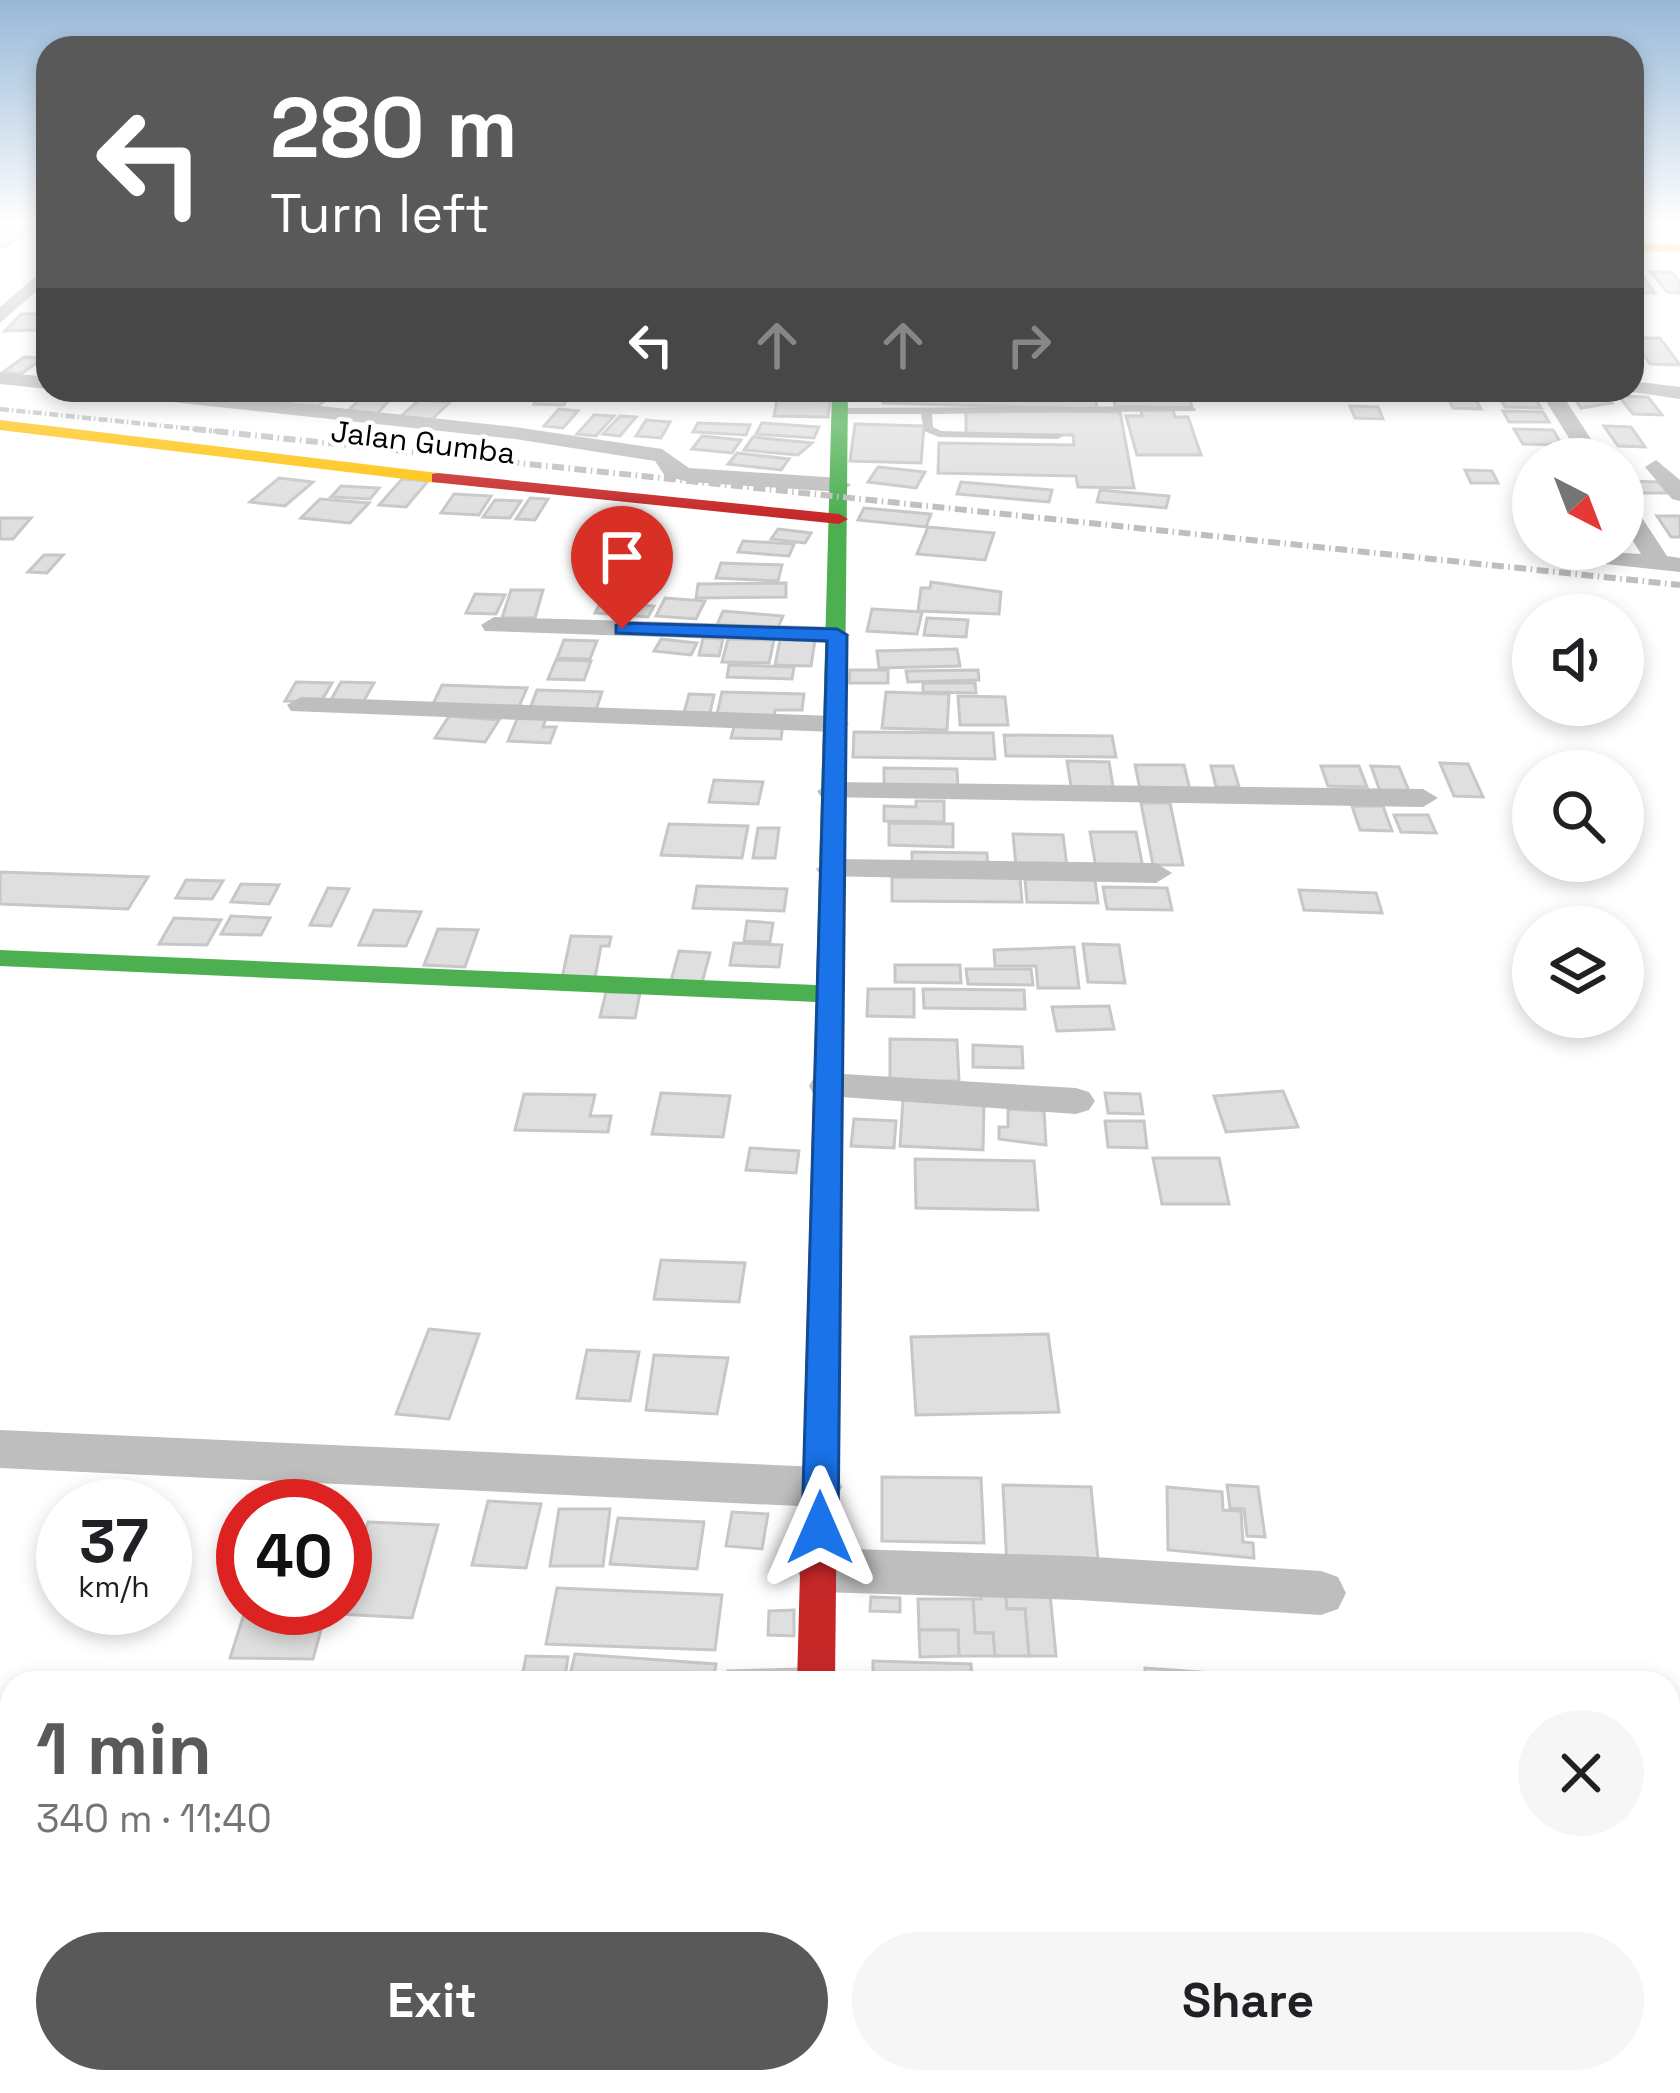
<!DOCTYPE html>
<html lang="en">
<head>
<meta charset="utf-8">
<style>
  :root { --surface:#fff; --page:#f6f6f6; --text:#202124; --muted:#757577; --accent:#595959 }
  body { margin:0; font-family:"Space Grotesk",sans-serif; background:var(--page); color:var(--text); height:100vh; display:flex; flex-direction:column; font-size:45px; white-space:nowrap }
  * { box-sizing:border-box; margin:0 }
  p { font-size:39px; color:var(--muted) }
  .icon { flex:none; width:66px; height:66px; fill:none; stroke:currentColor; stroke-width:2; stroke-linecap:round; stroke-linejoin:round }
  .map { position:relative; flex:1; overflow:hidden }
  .drawer { position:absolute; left:0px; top:1671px; width:1680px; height:423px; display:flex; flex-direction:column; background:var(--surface); border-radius:36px 36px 0 0; box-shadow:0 6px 18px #0003 }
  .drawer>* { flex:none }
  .guide { position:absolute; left:36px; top:36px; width:1608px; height:366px; border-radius:36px; box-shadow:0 6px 18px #0003; background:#595959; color:#fff; overflow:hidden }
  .needle { width:78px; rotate:138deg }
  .controls { position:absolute; left:1512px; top:438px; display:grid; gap:24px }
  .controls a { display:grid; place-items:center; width:132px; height:132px; border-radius:50%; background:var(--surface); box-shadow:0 6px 18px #0003; font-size:60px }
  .speed { position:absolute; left:36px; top:1479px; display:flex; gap:24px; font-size:60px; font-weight:700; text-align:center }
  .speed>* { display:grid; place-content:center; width:156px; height:156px; border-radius:50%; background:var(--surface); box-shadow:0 6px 18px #0003; line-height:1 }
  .speed small { font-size:30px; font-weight:400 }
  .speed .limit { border:18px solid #d22; background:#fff; color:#111 }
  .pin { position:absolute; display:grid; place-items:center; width:102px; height:102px; color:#fff; margin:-123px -51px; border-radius:50% 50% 50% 0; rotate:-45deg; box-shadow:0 0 12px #0007 }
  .pin .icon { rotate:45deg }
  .me { position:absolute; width:132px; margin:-66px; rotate:0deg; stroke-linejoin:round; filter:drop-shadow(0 0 9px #0008) }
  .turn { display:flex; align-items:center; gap:42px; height:252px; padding:0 36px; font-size:54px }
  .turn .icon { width:156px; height:156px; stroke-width:2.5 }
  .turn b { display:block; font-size:84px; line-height:102px }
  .lanes { display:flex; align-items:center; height:114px; padding:0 36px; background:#0003; justify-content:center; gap:60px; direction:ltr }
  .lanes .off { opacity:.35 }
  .round { display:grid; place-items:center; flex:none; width:126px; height:126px; border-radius:63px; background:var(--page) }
  .headline { display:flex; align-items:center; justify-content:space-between; height:204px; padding:0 36px }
  h1 { font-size:72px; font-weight:700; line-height:90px; color:var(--accent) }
  .button { display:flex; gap:24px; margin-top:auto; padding:24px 36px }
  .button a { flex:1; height:138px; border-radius:72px; background:var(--accent); color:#fff; font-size:48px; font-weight:700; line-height:138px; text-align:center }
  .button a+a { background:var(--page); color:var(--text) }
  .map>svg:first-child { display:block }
</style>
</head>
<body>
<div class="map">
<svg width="1680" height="2093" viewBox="0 0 1680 2093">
  <rect width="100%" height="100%" fill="#fff"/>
  <!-- building -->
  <g fill="#dfdfdf" stroke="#c7c7c7" stroke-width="3">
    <polygon points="0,227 19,228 27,230 6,247 0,247"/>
    <polygon points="1632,266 1635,266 1655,293 1632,292"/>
    <polygon points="1651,272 1672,272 1680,282 1680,293 1667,292"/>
    <polygon points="21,314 48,314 48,317 36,330 5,331"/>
    <polygon points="1632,338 1660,338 1680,365 1650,364"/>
    <polygon points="24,357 43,358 21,374 2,373"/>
    <polygon points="885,390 1095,390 1097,409 883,403"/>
    <polygon points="1113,390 1188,390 1192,408 1115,406"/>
    <polygon points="1444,390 1471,391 1481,409 1453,408"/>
    <polygon points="1495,390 1530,390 1541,408 1505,407"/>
    <polygon points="1569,390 1603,390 1612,403 1581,408"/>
    <polygon points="304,391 333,394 318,406 288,404"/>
    <polygon points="812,391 813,398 748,400 748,392"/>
    <polygon points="541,392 570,393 564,405 534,404"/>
    <polygon points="365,394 393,396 376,415 346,413"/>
    <polygon points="1619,396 1648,397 1662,415 1633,414"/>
    <polygon points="419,400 450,402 429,422 398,419"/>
    <polygon points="777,400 830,401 828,417 774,416"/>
    <polygon points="1350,406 1378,407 1383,419 1355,418"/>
    <polygon points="559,409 578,411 563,428 544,426"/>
    <polygon points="966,410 1120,412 1134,488 1078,487 1076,476 938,473 939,443 1074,445 1073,435 966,434"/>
    <polygon points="1141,410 1173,410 1175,417 1188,417 1201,455 1137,455 1126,416 1142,416"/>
    <polygon points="1503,411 1543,412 1549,422 1509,422"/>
    <polygon points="594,415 614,416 596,436 577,434"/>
    <polygon points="620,416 636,417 620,436 603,434"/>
    <polygon points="646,420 670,422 661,438 636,436"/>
    <polygon points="698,423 750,425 746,435 693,432"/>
    <polygon points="762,423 819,427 814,438 756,434"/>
    <polygon points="855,424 924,426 921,463 850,461"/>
    <polygon points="1604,426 1631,427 1645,447 1618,446"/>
    <polygon points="1514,429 1553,430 1562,445 1523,444"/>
    <polygon points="702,436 741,440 732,453 692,449"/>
    <polygon points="753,437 812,443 798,455 744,450"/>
    <polygon points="737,453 789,459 781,470 728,464"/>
    <polygon points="878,467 925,472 916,488 868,482"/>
    <polygon points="1465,470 1492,471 1498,483 1471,483"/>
    <polygon points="279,478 313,482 285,506 250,502"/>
    <polygon points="402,479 428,481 406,507 379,505"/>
    <polygon points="1626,481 1659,482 1668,493 1634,493"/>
    <polygon points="961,482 1052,490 1049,502 957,494"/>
    <polygon points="341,486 379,488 370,499 331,497"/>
    <polygon points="1100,490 1169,496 1166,508 1097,502"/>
    <polygon points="454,494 491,496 479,515 441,513"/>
    <polygon points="530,498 548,499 535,520 516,519"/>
    <polygon points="320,499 369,503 350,523 301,518"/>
    <polygon points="495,500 521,501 510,518 483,517"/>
    <polygon points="864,508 931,514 926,527 858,520"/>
    <polygon points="609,510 641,511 634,526 601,524"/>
    <polygon points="1657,516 1680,516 1680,537 1671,537"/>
    <polygon points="0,518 31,518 13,539 0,539"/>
    <polygon points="928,527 994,533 985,560 917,554"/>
    <polygon points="778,529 811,533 805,543 771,539"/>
    <polygon points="743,541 794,544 789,556 738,552"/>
    <polygon points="44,555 63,555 47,573 28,572"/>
    <polygon points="721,563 782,565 778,581 716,578"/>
    <polygon points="931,582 1001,592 999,614 918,611 921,588 930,588"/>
    <polygon points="786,583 786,597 696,598 698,584"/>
    <polygon points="511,590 543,590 535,618 502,618"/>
    <polygon points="475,594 505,595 496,614 466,613"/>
    <polygon points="665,598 705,601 696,619 656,616"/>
    <polygon points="601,602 654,606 648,617 595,613"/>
    <polygon points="872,609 922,612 917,634 867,631"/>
    <polygon points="723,611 783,616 777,630 717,625"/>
    <polygon points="927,618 968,620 966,637 924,635"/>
    <polygon points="703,638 723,639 719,656 699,655"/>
    <polygon points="661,639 697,643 691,655 654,651"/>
    <polygon points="728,639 774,640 769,663 722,662"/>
    <polygon points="564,640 597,641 590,659 557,658"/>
    <polygon points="780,640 815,640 811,666 775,665"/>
    <polygon points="957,649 960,666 879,668 877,651"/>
    <polygon points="556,660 591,661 584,680 548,679"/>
    <polygon points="729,665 794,667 792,679 727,677"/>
    <polygon points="850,670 888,670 888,683 849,683"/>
    <polygon points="978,670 979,680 908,682 906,671"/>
    <polygon points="296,682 332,683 321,702 285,701"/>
    <polygon points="341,682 374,683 362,704 329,703"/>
    <polygon points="923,683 975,683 976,693 923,692"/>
    <polygon points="442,685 527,688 518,709 432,706"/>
    <polygon points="537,690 602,692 595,713 529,711"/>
    <polygon points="722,692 804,694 802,710 775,710 774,720 716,718"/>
    <polygon points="886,692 949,694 947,730 882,728"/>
    <polygon points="689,694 714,695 710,713 684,713"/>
    <polygon points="958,696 1005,697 1008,725 960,725"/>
    <polygon points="449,716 499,720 485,742 435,738"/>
    <polygon points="518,717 546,718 543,727 556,727 550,743 508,741"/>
    <polygon points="735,723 783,724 781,739 731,738"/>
    <polygon points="854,732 993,733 995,759 853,757"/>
    <polygon points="1004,735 1112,736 1116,757 1006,756"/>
    <polygon points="1067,761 1109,762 1114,793 1072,793"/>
    <polygon points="1440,763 1468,764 1483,797 1454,796"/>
    <polygon points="1135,765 1184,765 1191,794 1141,794"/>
    <polygon points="1211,766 1233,766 1239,787 1216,787"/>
    <polygon points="1321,766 1359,766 1367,787 1328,786"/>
    <polygon points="1371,766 1399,767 1409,791 1380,791"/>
    <polygon points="884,768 957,769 958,790 884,789"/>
    <polygon points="714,780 763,782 758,804 709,802"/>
    <polygon points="916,801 944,801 944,822 884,821 884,806 916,807"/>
    <polygon points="1141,803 1170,803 1183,865 1153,865"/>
    <polygon points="1352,806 1383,806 1392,831 1360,830"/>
    <polygon points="1394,815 1428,815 1436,833 1401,832"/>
    <polygon points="889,823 953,824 953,847 889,845"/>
    <polygon points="669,824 748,826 742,858 661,855"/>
    <polygon points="758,828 779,828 775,858 753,858"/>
    <polygon points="1090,832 1136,832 1143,868 1096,868"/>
    <polygon points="1013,834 1063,835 1067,867 1016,867"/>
    <polygon points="912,852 987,853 988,872 912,870"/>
    <polygon points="0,872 148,877 128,909 0,904"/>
    <polygon points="892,877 1020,878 1022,902 892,901"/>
    <polygon points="1025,879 1095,880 1098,903 1027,902"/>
    <polygon points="186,880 223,881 212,899 176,898"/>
    <polygon points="241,884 279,885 269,904 231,902"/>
    <polygon points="697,886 787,889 784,911 693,908"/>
    <polygon points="1103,887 1167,888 1172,910 1107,909"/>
    <polygon points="328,888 349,889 331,926 310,925"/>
    <polygon points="1299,890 1376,893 1382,913 1304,910"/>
    <polygon points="374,910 421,912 406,946 359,945"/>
    <polygon points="231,916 270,918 261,935 221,934"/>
    <polygon points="174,918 221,920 207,945 159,944"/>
    <polygon points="747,921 773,923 770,942 744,941"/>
    <polygon points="438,929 478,930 465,967 424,965"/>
    <polygon points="571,936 611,937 609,946 601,946 595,978 562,978"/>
    <polygon points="734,943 782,945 779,967 730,965"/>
    <polygon points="1083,944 1119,945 1125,983 1088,982"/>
    <polygon points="1074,947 1079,988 1038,988 1036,966 995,966 994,950"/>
    <polygon points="679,951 710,953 702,983 671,981"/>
    <polygon points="895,965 960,965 961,983 895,982"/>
    <polygon points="966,969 1031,969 1033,985 968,984"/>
    <polygon points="868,989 914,989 914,1017 867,1016"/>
    <polygon points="923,989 1024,990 1025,1009 924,1008"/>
    <polygon points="606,992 640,993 635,1018 600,1017"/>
    <polygon points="1109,1006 1114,1029 1057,1031 1052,1007"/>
    <polygon points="890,1039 957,1040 959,1081 890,1081"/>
    <polygon points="973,1045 1022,1047 1023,1068 973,1067"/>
    <polygon points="1283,1091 1298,1127 1226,1132 1214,1096"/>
    <polygon points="661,1093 730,1096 723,1137 652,1134"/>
    <polygon points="1105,1093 1140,1094 1143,1114 1108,1113"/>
    <polygon points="524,1094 595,1095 590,1116 611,1116 608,1132 515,1130"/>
    <polygon points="903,1100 984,1103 983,1150 900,1146"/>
    <polygon points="1008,1109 1044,1111 1046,1145 999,1139 999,1127 1008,1127"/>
    <polygon points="854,1119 896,1121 894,1148 851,1146"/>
    <polygon points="1105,1121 1144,1121 1147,1148 1108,1147"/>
    <polygon points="750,1148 799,1151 796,1173 746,1170"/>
    <polygon points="1153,1158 1219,1158 1229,1204 1162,1204"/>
    <polygon points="915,1159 1034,1161 1038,1210 916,1208"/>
    <polygon points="661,1260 745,1263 739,1302 654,1299"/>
    <polygon points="429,1329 479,1334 449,1419 396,1414"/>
    <polygon points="1048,1334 1059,1412 916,1415 911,1337"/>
    <polygon points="587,1350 639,1352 630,1401 577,1398"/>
    <polygon points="654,1355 728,1358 717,1414 646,1410"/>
    <polygon points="882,1477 981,1478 984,1543 882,1541"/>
    <polygon points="1003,1485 1091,1487 1099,1570 1007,1568"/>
    <polygon points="1227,1485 1258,1487 1265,1537 1247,1536 1244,1509 1230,1508"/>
    <polygon points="1167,1487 1222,1492 1223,1510 1241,1511 1243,1542 1253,1543 1254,1558 1168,1550"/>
    <polygon points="488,1501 541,1504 526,1568 472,1565"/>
    <polygon points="559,1509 610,1509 603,1566 550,1566"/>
    <polygon points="732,1512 768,1514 762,1549 726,1546"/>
    <polygon points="618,1518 704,1522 697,1569 610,1564"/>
    <polygon points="368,1522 438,1525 412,1618 340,1614"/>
    <polygon points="1049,1583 1056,1656 1029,1656 1025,1609 1007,1609 1005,1589"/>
    <polygon points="557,1588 722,1595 715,1650 546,1644"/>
    <polygon points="1005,1589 1007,1609 1025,1609 1029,1656 995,1656 993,1633 975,1633 973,1599 981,1599 980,1590"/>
    <polygon points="871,1597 900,1598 900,1612 870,1611"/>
    <polygon points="918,1599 973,1599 975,1633 993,1633 995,1656 959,1656 958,1630 919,1630"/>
    <polygon points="246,1608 327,1608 313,1659 230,1658"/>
    <polygon points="794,1610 794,1636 768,1635 769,1611"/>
    <polygon points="919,1630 958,1630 959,1656 920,1657"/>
    <polygon points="575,1654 716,1664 713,1683 568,1683"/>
    <polygon points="526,1656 568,1657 564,1683 521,1683"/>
    <polygon points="873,1661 971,1664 972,1683 873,1683"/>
    <polygon points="1145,1668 1336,1682 1336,1683 1145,1683"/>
    <polygon points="800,1669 800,1683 728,1683 728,1671"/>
    <polygon points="378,2082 502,2082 500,2093 375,2093"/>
    <polygon points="575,2082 659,2082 658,2093 574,2093"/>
    <polygon points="667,2082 713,2082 712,2093 666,2093"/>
    <rect x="898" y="2082" width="71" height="11"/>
    <polygon points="1116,2082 1199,2082 1200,2093 1117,2093"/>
  </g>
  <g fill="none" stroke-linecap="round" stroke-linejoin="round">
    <!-- lane -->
    <polygon fill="#bebebe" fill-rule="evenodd" points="1191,406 1196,409 1195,411 932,414 933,427 941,431 1062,434 1063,436 1058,439 939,437 924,431 921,414 840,414 835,411 840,408"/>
    <!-- street -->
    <g fill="#bebebe" fill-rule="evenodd">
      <polygon points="12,224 48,224 48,231"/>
      <polygon points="48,266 48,281 0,323 0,307"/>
      <polygon points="0,372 48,377 48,389 0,384"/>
      <polygon points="1632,381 1680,387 1680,399 1625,391 1632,390"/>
      <polygon points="106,390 173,390 515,427 662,449 689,468 840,478 851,485 840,492 689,482 665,476 655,461 515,439 116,396"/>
      <polygon points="1539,390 1559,390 1604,459 1582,459"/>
      <polygon points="1656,460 1680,480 1680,501 1672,499 1645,467"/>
      <polygon points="1623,499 1631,501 1667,556 1680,558 1680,572 1559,559 1559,549 1641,554 1623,525"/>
      <polygon points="494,617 837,627 850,635 837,643 485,631 481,625"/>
      <polygon points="301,697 835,716 849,724 835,732 291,711 287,705"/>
      <polygon points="832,782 1423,789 1438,798 1423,807 821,797 817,791"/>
      <polygon points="832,859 1156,863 1172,873 1156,883 821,876 816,869"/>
      <polygon points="827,1073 1076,1088 1089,1092 1095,1101 1089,1110 1076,1114 814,1095 809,1086 814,1077"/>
      <polygon points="0,1430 819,1467 835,1473 842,1487 835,1501 819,1507 0,1468"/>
      <polygon points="821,1548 1078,1556 1321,1571 1338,1577 1346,1593 1338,1609 1321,1615 1078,1600 821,1592 804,1585 797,1570 804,1555"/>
      <polygon points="0,1992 12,1993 12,2053 0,2052"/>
    </g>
    <!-- fast -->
    <polygon fill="#4caf50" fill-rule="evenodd" points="832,390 848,390 841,1096 837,1103 827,1106 813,1096 816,1002 0,966 0,950 816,985"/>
    <!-- slow -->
    <g fill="#ffc107" fill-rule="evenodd">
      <polygon points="1632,242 1680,245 1680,253 1632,250"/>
      <polygon points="0,420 438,473 446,478 438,483 0,430"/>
    </g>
    <!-- jam -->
    <g fill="#c62828" fill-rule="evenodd">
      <polygon points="438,473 839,514 848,519 839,524 432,482 432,474"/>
      <polygon points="827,1086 841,1096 835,1683 797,1683 813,1096"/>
      <rect x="783" y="2082" width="46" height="11"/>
    </g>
    <!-- rail-far1 -->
    <polyline stroke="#bebebe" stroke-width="4.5" stroke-dasharray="9 3 1.5 3" stroke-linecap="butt" points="0,409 223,432"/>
    <!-- rail -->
    <polyline stroke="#bebebe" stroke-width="6" stroke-dasharray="12 4.5 1.5 4.5" stroke-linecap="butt" points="194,429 1680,585"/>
  </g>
  <!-- sky -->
  <linearGradient id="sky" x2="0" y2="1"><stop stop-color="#97b8d8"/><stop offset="0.43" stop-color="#fff"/><stop offset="1" stop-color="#fff" stop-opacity="0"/></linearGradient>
  <rect width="1680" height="517" fill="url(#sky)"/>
  <!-- route -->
  <polygon fill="#1a73e8" stroke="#114b97" stroke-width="3" points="622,623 837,629 847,635 838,1528 833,1540 820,1544 807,1540 802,1528 827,641 616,633 616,625"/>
  <g text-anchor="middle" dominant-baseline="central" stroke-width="9" stroke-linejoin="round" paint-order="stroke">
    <!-- far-street labels -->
    <g font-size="30" fill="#000" stroke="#fff">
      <text transform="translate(423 442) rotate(7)">Jalan Gumba</text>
    </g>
  </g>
</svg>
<div class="controls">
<a><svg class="needle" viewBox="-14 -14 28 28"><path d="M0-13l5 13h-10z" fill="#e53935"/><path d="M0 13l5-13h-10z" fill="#757577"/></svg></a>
<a><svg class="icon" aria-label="sound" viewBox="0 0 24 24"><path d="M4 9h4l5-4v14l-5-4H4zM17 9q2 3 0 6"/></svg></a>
<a><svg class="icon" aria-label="search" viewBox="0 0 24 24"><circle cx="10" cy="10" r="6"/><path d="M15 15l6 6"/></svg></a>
<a><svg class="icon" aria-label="layers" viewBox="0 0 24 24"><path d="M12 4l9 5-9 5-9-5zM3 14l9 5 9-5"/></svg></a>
</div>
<div class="speed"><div>37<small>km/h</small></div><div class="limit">40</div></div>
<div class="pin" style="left:622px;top:629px;background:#d93025"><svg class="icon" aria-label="arrive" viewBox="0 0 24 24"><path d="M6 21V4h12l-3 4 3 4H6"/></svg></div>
<svg class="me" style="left:820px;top:1528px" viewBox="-20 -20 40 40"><path d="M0-17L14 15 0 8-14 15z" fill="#1a73e8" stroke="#fff" stroke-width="4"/></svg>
<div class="guide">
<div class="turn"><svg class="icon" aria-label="left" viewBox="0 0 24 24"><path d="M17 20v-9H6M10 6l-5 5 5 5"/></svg><div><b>280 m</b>Turn left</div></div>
<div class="lanes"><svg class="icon" aria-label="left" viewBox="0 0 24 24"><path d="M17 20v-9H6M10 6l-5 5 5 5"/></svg><svg class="icon off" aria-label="ahead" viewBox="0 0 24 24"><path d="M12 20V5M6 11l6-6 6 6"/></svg><svg class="icon off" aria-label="ahead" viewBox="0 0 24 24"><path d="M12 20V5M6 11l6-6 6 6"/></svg><svg class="icon off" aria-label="right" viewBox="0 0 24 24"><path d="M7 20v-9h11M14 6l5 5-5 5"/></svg></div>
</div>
<section class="drawer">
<div class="headline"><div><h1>1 min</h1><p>340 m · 11:40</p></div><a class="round"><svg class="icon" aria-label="close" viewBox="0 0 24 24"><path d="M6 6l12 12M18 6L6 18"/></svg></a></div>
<div class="button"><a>Exit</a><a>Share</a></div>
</section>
</div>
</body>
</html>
